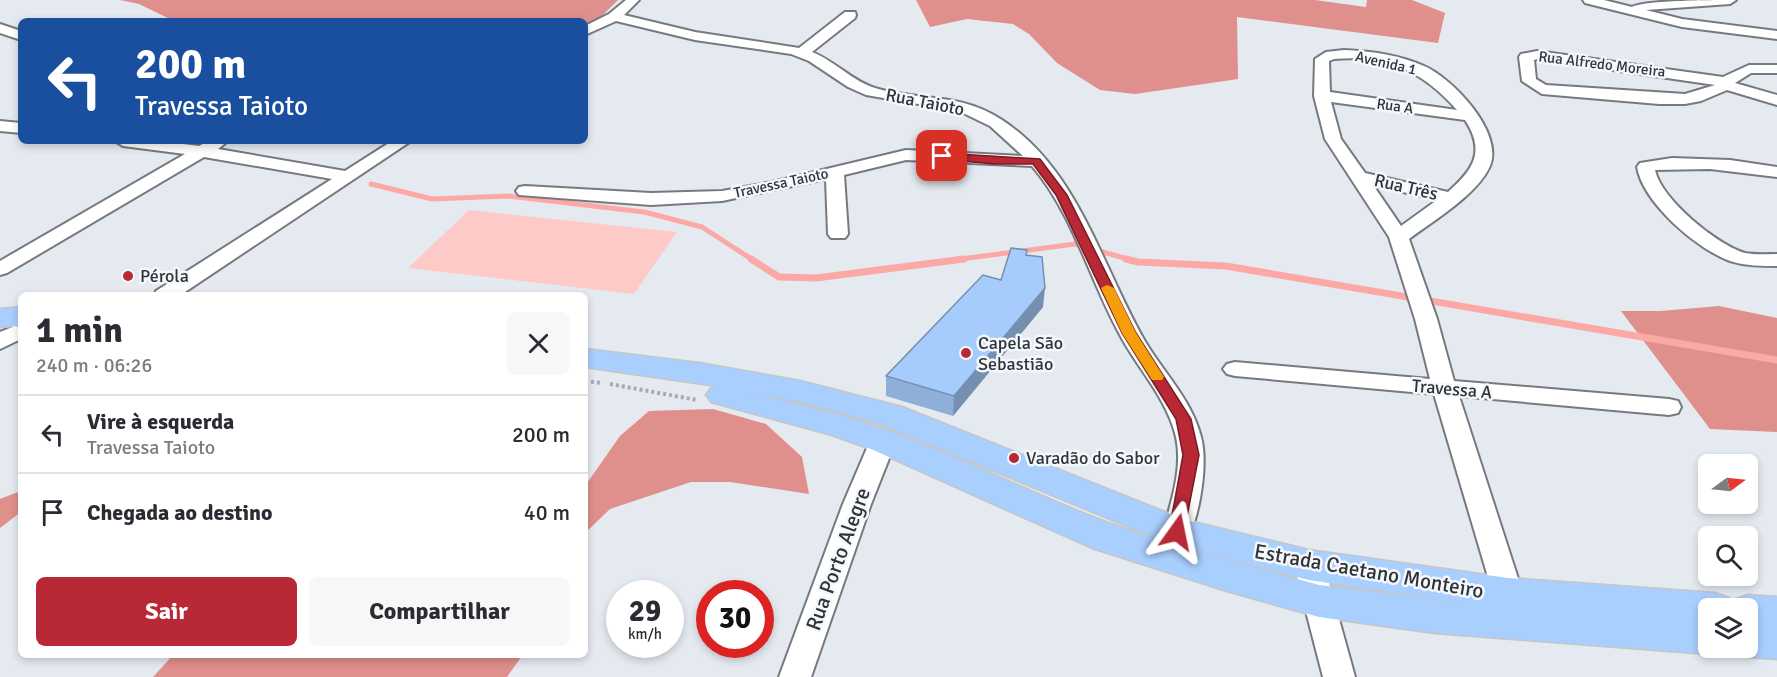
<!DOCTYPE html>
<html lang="pt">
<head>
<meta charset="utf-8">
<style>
  :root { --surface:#fff; --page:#f7f7f7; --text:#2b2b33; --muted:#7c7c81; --line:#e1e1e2; --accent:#b92835 }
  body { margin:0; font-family:Signika,sans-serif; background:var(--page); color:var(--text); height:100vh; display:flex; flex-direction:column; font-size:22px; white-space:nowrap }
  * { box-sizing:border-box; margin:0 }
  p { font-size:20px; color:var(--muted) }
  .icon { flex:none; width:33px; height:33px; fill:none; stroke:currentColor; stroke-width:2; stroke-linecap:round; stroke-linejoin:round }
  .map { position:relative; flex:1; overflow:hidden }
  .side { position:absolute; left:18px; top:292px; width:570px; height:366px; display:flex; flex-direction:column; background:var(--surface); border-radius:9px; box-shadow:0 3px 9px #0003 }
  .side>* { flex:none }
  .banner { position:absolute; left:18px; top:18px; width:570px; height:126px; border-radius:9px; box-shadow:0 3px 9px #0003; background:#1a4fa0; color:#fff; overflow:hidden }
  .needle { width:39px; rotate:75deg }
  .fabs { position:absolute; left:1698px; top:454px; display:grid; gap:12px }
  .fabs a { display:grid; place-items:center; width:60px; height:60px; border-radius:9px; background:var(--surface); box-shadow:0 3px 9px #0003; font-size:30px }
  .speed { position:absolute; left:606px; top:580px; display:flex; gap:12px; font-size:30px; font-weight:700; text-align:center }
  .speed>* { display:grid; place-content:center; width:78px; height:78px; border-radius:50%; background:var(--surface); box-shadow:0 3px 9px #0003; line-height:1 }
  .speed small { font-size:15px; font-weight:400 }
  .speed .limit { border:9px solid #d22; background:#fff; color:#111 }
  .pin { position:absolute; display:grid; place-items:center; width:51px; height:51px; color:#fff; margin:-26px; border-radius:12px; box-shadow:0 3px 9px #0006 }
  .me { position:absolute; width:66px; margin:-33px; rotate:12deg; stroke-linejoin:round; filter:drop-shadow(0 0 4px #0008) }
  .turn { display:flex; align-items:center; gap:21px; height:126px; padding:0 18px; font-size:27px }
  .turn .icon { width:78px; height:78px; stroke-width:2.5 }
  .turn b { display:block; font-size:42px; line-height:51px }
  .round { display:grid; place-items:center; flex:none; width:63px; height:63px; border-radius:9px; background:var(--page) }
  .headline { display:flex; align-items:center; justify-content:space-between; height:102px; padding:0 18px }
  h1 { font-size:36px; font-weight:700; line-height:45px }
  .cta { display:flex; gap:12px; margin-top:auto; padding:12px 18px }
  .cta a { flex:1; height:69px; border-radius:9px; background:var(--accent); color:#fff; font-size:24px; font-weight:700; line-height:69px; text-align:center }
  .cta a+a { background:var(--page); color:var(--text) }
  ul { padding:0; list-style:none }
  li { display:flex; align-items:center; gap:18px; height:78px; padding:0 18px; border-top:2px solid var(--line) }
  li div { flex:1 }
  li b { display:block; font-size:22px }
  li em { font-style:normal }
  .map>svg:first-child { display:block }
</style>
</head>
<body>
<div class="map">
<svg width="1777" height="677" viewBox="0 0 1777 677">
  <rect width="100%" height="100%" fill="#e5eaf1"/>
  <!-- green -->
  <polygon fill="#fecac7" points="469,210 677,232 634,294 408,268"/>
  <!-- forest -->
  <g fill="#df8f8c">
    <polygon points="120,0 618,0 594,24 585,24 585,21 174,21 139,4"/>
    <polygon points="916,0 1315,0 1366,7 1367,0 1412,0 1445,13 1438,43 1237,17 1238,79 1135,94 1100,90 1057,63 1029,34 1013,24 967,19 930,27"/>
    <polygon points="1719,306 1777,318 1777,432 1710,429 1621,311 1660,311"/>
    <polygon points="713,409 766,424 802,457 809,494 730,482 691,482 610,509 585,533 585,486 620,436 649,411"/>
    <polygon points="18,492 21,493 21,512 0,528 0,499"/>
    <polygon points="172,656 522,656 507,677 153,677"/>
  </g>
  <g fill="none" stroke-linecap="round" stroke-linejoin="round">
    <!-- stream-far1 -->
    <g stroke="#fca9a6" stroke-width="5">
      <polyline points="371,184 432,199 508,196 644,212 702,227 753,260"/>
      <polyline points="953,260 1075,244 1131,260"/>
    </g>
    <!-- stream -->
    <g stroke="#fca9a6" stroke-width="7">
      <polyline points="751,259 779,277 816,278 964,259"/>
      <polyline points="1126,259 1138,262 1226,266 1777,360"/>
    </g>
    <!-- minor casing -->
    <g stroke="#767a80" stroke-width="4">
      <g id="minor">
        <path d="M626,0h13l-15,15 71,17 104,16 46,-36h10l1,3 -1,3 -43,34c23,9 40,29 63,36 44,14 83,3 127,32 77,50 100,148 144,223 19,31 46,58 55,94 7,26 -1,79 -14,102l-10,3 -10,-3 -4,-7c8,-30 20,-64 13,-95 -9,-39 -39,-69 -57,-104 -30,-55 -46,-119 -87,-167l-126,-6 -62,15 4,59 -3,4h-14l-3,-4 -2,-55 -104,22 -71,4 -132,-10 -3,-4 3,-4 6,-1 126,7 71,-2 50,-9 134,-32 117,6 -33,-30 -31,-15 -93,-16 -18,-8 -39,-26 -18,-7 -96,-14 -79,-19 -31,14v-9l24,-12z"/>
        <path d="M1583,0h21l28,7c12,-7 85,-7 104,-7l-6,4 -84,6 36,9 95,12v8l-95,-12 -97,-24z"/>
        <polygon points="0,24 21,31 21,40 0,33"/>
        <path d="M1344,50c27,1 55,5 80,16 28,12 80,66 66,100 -13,29 -56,54 -81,73l28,80 17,62 215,18 9,2 3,6 -3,6 -9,2 -210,-19 64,198 -4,8 -11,4 -11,-4 -4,-8 -59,-200 -199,-18 -8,-2 -4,-5 4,-5 8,-2 195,17 -15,-60 -26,-82 -64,-98 -11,-43 1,-37 11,-7zM1334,59c52,-5 89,12 123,51l-127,-18 -1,-31zM1331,102l134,18c21,32 8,50 -17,72l-83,-19 -24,-34zM1373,185l64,15 -36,26z"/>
        <path d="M1537,51l186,26 26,-12h28v8h-26l-16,10 42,12v10l-50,-15 -26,11 -16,3h-26l-117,-10 -20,-13 -3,-24 2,-3zM1537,59l178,26 -30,9 -139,-9 -10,-6 -2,-19z"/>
        <polygon points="0,121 21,123 21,133 0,131"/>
        <polygon points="115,141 160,141 199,146 208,141 228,141 218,149 345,171 392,141 411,141 179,296 154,296 156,291 332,179 204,157 7,273 0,275 0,261 185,154 123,146"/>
        <path d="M1672,158l58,2 47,7v10l-67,-8 -55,1c6,29 62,75 90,83 10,2 22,1 32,1v12c-16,0 -31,0 -47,-5 -33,-12 -87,-58 -93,-94l3,-4z"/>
        <polygon points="15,326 21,328 21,339 0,349 0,332"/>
        <polygon points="883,432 892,435 896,441 871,504 811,677 779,677 843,504 870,441 874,435"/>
        <polygon points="1309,554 1319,557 1324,565 1355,677 1323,677 1294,565 1299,557"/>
      </g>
    </g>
    <!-- major casing -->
    <g stroke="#c5c6c6" stroke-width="3">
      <g id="major">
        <polygon points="21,307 21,325 0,327 0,309"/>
        <path d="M585,349l114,14 101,18 102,26 283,113 124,30 199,28 207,15 14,5 3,5 2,-3 14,-5 29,2v62l-29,-2 -15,-5 -2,-4h17v-39h-40v39h15l-15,6 -273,-21 -116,-16 -92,-26 -135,-43 -221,-99 -42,-15 -118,-32 -5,-7 5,-7 6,-2 -132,-19zM749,392l49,9 80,22 285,118c-93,-27 -178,-74 -268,-108 -47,-18 -97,-29 -146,-41zM1180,547l129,33 149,22 -139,-17z"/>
      </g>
    </g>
    <!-- path -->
    <g stroke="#a7abb0" stroke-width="4" stroke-dasharray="3 3" stroke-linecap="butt">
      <polyline points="585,381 602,383"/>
      <polyline points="610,384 697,400"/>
    </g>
    <!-- minor -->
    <use href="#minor" fill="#fff" fill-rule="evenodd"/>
    <!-- major -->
    <use href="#major" fill="#a9cffe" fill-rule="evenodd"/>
  </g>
  <!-- wall -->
  <polygon fill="#8fafd9" points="1027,250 1027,255 1043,307 953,416 886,396 886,376 1001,280"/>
  <!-- shaded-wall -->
  <polygon fill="#748fb0" points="1045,288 1043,307 953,416 954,396"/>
  <!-- building -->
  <polygon fill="#a6ccfc" stroke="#748fb0" stroke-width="1.5" points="1011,248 1027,250 1026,255 1042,257 1045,288 954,396 886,376 983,275 1001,280"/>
  <!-- route -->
  <polygon fill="#b92835" stroke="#781a22" stroke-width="1.5" points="942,153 1040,159 1067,195 1136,333 1191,419 1199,455 1183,537 1177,539 1171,537 1169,532 1183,455 1176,419 1122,333 1056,195 1033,164 995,164 938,159 937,156"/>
  <!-- slow -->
  <polygon fill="#f59e0b" points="1107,285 1114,288 1136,333 1164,377 1162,380 1152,380 1122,333 1101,288"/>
  <!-- markers -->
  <g fill="#b92835" stroke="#f3f8fe" stroke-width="2">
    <circle cx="128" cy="276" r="6"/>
    <circle cx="966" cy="353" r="6"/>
    <circle cx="1014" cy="458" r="6"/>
  </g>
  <g text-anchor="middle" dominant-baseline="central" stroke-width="5" stroke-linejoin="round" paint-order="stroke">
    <!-- far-street labels -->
    <g font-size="15" fill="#313335" stroke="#f3f8fe">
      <text transform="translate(1386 63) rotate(13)">Avenida 1</text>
      <text transform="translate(1602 64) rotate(7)">Rua Alfredo Moreira</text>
      <text transform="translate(1395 106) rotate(8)">Rua A</text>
      <text transform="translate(781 183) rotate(-12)">Travessa Taioto</text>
    </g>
    <!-- street labels -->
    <g font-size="18" fill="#313335" stroke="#f3f8fe">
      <text transform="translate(925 102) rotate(11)">Rua Taioto</text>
      <text transform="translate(1406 187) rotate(13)">Rua Três</text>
      <text transform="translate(1452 389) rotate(5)">Travessa A</text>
    </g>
    <!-- poi labels -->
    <g font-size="18" fill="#313335" stroke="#f3f8fe" text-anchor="start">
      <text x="140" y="276">Pérola</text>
      <text x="978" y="343">Capela São<tspan x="978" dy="21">Sebastião</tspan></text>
      <text x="1026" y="458">Varadão do Sabor</text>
    </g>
    <!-- near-street labels -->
    <g font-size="21" fill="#313335" stroke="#f3f8fe">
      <text transform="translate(838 559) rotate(-70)">Rua Porto Alegre</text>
      <text transform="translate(1369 571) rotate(10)">Estrada Caetano Monteiro</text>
    </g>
  </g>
</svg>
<div class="fabs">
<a><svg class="needle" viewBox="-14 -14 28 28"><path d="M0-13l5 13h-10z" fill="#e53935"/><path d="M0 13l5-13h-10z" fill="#7c7c81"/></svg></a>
<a><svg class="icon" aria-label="search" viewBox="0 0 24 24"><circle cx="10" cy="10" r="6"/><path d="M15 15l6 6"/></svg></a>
<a><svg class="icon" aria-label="layers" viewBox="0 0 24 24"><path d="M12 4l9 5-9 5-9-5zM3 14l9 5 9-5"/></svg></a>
</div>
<div class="speed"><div>29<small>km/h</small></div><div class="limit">30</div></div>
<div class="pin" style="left:942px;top:156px;background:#d93025"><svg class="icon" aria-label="arrive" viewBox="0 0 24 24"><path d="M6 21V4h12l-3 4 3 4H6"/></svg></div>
<svg class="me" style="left:1177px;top:532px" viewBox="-20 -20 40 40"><path d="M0-17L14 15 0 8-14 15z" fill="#b92835" stroke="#fff" stroke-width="4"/></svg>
<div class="banner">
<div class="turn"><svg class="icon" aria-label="left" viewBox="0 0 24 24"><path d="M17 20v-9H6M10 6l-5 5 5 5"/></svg><div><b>200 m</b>Travessa Taioto</div></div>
</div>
<section class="side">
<div class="headline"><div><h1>1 min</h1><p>240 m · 06:26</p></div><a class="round"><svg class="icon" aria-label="close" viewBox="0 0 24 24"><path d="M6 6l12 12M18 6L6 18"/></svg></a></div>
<ul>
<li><svg class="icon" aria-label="left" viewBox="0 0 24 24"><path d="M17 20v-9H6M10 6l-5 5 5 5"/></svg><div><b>Vire à esquerda</b><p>Travessa Taioto</p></div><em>200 m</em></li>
<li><svg class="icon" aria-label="arrive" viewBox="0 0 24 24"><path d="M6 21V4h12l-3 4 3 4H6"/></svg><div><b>Chegada ao destino</b></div><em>40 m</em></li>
</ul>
<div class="cta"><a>Sair</a><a>Compartilhar</a></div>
</section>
</div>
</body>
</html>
